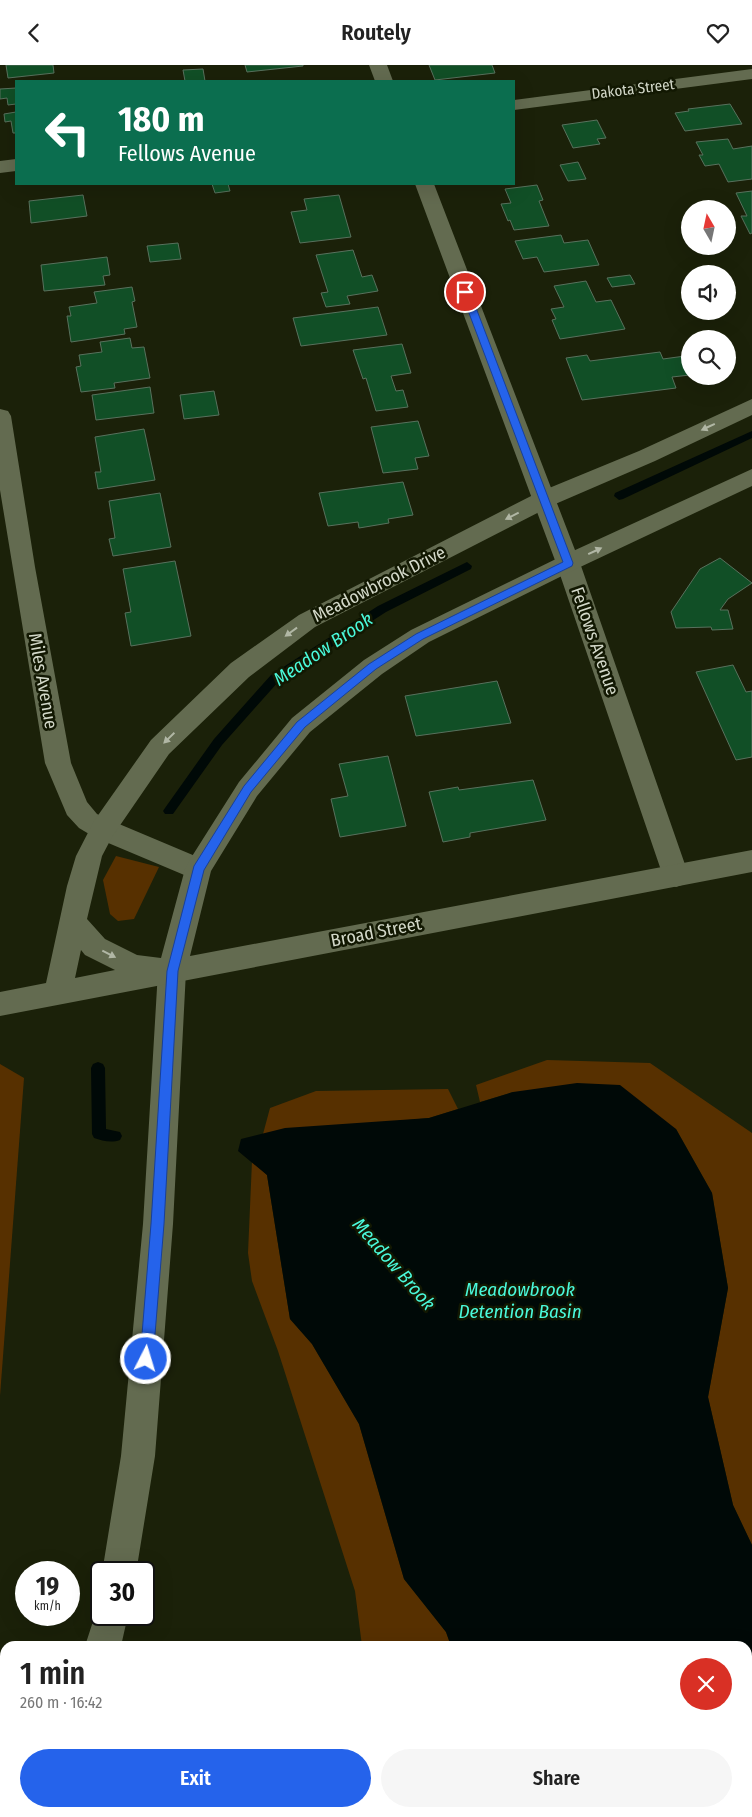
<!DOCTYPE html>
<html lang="en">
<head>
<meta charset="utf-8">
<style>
  :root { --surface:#fff; --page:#f6f6f6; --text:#222; --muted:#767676; --accent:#2563eb }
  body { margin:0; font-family:"Fira Sans Condensed",sans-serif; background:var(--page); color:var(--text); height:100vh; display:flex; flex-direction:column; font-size:19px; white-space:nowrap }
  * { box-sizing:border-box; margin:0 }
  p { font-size:16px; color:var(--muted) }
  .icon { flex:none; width:28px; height:28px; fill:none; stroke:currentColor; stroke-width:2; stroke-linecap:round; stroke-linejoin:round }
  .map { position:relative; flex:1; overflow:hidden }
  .details { position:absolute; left:0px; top:1576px; width:752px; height:176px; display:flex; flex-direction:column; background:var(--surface); border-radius:15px 15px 0 0; box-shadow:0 5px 20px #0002 }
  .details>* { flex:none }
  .top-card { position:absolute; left:15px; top:15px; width:500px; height:105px; border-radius:0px; box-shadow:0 5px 20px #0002; background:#0b6e4f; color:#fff; overflow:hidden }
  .needle { width:32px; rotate:351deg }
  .fabs { position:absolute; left:681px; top:135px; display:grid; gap:10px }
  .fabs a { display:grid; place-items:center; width:55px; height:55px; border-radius:50%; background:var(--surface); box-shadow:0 5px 20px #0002; font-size:25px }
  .speed { position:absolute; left:15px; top:1496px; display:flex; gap:10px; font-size:25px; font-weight:700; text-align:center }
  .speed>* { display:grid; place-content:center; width:65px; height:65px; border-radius:50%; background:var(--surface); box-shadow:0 5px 20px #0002; line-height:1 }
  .speed small { font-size:12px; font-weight:400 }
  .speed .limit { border:2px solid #111; border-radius:8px; background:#fff; color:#111 }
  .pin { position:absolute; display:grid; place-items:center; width:42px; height:42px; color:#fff; margin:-21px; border:2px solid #fff; border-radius:50%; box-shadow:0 1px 5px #0007 }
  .me { position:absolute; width:55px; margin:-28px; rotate:5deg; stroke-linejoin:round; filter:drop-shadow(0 0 4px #0008) }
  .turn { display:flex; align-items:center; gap:18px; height:105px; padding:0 20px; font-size:22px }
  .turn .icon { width:65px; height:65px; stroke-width:2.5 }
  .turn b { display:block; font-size:35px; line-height:42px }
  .round { display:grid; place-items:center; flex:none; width:52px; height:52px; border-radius:26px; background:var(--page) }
  .head { display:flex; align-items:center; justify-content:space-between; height:85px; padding:0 20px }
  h1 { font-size:30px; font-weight:600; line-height:38px }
  .button { display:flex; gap:10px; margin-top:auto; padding:10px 20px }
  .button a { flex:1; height:58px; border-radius:30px; background:var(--accent); color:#fff; font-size:20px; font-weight:600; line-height:58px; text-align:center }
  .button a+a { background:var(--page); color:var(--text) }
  header { display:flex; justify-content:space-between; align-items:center; height:65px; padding:0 20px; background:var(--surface); font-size:22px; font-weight:600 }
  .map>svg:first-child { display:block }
</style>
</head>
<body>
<header><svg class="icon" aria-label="back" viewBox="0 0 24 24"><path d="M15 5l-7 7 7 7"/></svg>Routely<svg class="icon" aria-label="heart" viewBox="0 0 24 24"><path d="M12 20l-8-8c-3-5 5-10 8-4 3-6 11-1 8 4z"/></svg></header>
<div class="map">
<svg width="752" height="1752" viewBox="0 0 752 1752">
  <rect width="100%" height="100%" fill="#1b2109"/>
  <!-- green -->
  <g fill="#573000">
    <polygon points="116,791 159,802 134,854 118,856 110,849 103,815"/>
    <polygon points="547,995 650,998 752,1068 752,1480 733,1440 708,1332 728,1223 712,1128 676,1064 513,1027 480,1037 476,1020"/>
    <polygon points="0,999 24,1013 0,1331"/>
    <polygon points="448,1024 458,1044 429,1053 263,1069 270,1043 316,1026"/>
    <polygon points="252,1096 267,1110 290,1254 312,1279 359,1359 404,1514 446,1567 451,1581 362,1581 355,1526 278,1286 252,1216 248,1188"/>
    <polygon points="357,1748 478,1748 478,1752 356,1752"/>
  </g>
  <!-- water -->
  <polygon fill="#000907" points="577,1018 620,1020 676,1064 712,1128 728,1223 708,1332 733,1440 752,1480 752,1752 478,1752 478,1748 748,1748 748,1581 451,1581 446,1567 404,1514 359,1359 312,1279 290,1254 267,1110 238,1086 241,1074 285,1063 429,1053 513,1027"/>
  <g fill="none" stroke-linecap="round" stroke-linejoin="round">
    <!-- stream -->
    <g fill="#000907" fill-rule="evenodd">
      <polygon points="752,366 752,373 623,434 619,435 614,431 615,428"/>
      <polygon points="467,497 472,501 471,504 386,547 279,616 222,680 173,749 165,749 163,746 165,743 214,674 271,610 378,541"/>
      <path d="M98,997l5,2 2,4 1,61 14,3 2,4 -2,4c-8,3 -18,1 -26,-2l-2,-4 -1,-66 2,-4z"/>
    </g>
  </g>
  <!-- building -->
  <g fill="#114f26" stroke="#58715d">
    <polygon points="6,0 53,0 54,8 8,13"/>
    <polygon points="245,0 303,0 303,1 247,7"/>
    <polygon points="429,0 492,0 495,8 435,15"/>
    <polygon points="203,4 205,16 185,16 183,5"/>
    <polygon points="16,23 16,39 8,40 7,33 0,34 0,24"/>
    <polygon points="730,39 742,59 685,66 675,48 689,46 688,44"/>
    <polygon points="16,47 16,68 13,68 11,56 5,57 4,49"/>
    <polygon points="597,55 606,73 597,74 600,79 573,83 562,60"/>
    <polygon points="728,74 733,84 752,81 752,114 728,117 719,99 705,101 699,90 703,90 696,77"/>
    <polygon points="578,97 586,114 568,116 560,100"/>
    <polygon points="212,119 228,119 230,126 215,128"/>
    <polygon points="537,120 543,135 539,136 549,161 514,165 510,155 508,156 501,139 511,138 505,124"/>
    <polygon points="752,126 752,168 750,169 741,151 747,151 736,128"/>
    <polygon points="83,130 87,151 31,158 29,136"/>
    <polygon points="339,130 351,172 300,178 291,147 307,145 304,134"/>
    <polygon points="561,170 564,178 588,175 599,200 544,207 537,192 523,194 515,176"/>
    <polygon points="178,178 181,194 150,197 147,181"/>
    <polygon points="353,185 362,212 372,210 378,226 347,231 350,239 326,242 321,228 328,227 316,190"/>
    <polygon points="107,192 110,210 103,211 105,220 44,226 41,200"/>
    <polygon points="630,210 635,219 612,222 607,213"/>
    <polygon points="586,216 596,237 611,235 625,264 560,274 552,255 556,254 551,244 564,242 554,221"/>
    <polygon points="132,222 135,236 132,237 137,262 124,264 125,269 71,277 67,251 71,251 69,242 97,238 94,227"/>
    <polygon points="378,242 387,270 301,281 293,253"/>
    <polygon points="130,273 132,283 144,282 150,313 114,318 115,323 81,327 76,302 81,301 79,290 102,287 100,277"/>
    <polygon points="402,279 411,308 391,311 396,326 403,325 408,342 376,346 366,313 363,314 353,285"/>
    <polygon points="660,287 663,294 685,291 690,301 690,310 672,312 676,323 582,335 566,293 587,290 590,296"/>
    <polygon points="150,322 154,348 96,355 92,330"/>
    <polygon points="214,326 219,350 184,354 180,330"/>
    <polygon points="418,356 429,391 415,393 418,404 383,408 371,362"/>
    <polygon points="144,364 155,415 98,424 95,407 101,407 95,372"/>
    <polygon points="403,417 413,450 388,454 389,458 359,463 358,457 328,461 319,428"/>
    <polygon points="160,428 171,482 113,491 109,474 115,473 109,436"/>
    <polygon points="720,493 752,518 728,534 720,545 728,545 733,564 712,565 711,562 676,563 671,547 700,504"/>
    <polygon points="175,496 191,571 131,581 125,548 131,547 123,504"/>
    <polygon points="733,600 746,627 752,626 752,692 736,695 696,607"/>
    <polygon points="497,616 511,658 416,671 405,631"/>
    <polygon points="388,691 406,761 340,772 331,734 348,731 339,699"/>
    <polygon points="533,715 546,755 470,768 470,772 443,777 429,727 458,722 459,725"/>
  </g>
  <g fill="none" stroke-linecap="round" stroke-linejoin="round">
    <!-- street -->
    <g fill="#636b50" fill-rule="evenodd">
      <polygon points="369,0 387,0 393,16 375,16"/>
      <polygon points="752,4 752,14 514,45 514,35"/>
      <polygon points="16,94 16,106 0,108 0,96"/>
      <polygon points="415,119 434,119 580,498 689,811 685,819 676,822 667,819 663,811 556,498"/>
      <polygon points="0,344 8,346 11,351 35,502 71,698 87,737 97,749 112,756 207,796 211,804 207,812 198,815 189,812 94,772 79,763 67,750 45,698 0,425"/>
      <polygon points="172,894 182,898 186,906 173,1159 155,1391 136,1508 102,1508 121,1391 143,1159 158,906 162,898"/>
      <polygon points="101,1537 101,1550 128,1550 121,1581 85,1581 99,1538"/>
      <polygon points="41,1748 79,1748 78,1752 40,1752"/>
    </g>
    <!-- secondary -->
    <path fill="#636b50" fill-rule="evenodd" d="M752,334v16l-97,46 -102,44 -238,122 -66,50 -80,77 -57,83 -10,19 -15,63 18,20 32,16 24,3 24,-89 4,-8 50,-79 53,-64 72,-58 47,-30 149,-73 192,-88v17l-176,83 -147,73 -47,32 -72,58 -53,64 -46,75 -21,85 562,-106v22l-752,144v-24l46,-9 21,-97 9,-30 18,-35 57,-81 80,-77 68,-48 238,-122 102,-42zM81,885l4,5 30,15 -40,8z"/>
  </g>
  <!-- one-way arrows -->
  <defs><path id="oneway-solid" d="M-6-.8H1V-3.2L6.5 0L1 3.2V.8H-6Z" transform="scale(1.25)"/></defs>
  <g fill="#b1b7a5">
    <use href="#oneway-solid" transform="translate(708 362) rotate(155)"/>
    <use href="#oneway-solid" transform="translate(512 451) rotate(153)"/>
    <use href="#oneway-solid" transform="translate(595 486) rotate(-25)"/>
    <use href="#oneway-solid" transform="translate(291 567) rotate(144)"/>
    <use href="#oneway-solid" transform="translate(169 673) rotate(136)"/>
    <use href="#oneway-solid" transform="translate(109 889) rotate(27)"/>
  </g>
  <!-- route -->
  <polygon fill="#2563eb" stroke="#184099" points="465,224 470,227 573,498 572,501 423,574 376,604 305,662 251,727 204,805 178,906 164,1159 153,1294 151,1299 146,1301 142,1299 140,1294 151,1159 167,906 194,801 244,721 297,657 369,599 416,569 563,497 461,227"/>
  <g text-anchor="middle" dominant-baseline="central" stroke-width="5" stroke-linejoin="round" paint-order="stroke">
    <!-- far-street labels -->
    <g font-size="15" fill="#d3d8c9" stroke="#121802">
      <text transform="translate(633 24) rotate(-7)">Dakota Street</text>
    </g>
    <!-- street labels -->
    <g font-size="18" fill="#d3d8c9" stroke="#121802">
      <text transform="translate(379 519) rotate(-27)">Meadowbrook Drive</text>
      <text transform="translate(595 576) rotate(71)">Fellows Avenue</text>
      <text transform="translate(43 616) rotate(80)">Miles Avenue</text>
      <text transform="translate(376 867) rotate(-11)">Broad Street</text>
    </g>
    <!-- water labels -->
    <g font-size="19" font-style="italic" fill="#4af9db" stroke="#121802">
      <text transform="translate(323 584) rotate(-34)">Meadow Brook</text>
      <text transform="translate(394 1199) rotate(49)">Meadow Brook</text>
      <text x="520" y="1224">Meadowbrook<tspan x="520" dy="22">Detention Basin</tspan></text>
    </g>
  </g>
</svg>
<div class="fabs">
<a><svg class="needle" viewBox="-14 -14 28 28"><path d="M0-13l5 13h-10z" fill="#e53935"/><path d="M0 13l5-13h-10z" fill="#767676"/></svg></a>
<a><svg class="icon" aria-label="sound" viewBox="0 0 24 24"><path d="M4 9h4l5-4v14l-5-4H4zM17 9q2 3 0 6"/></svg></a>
<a><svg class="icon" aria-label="search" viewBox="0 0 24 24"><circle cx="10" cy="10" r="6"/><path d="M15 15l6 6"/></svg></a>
</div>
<div class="speed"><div>19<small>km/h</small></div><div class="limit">30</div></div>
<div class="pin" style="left:465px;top:227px;background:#d93025"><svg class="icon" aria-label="arrive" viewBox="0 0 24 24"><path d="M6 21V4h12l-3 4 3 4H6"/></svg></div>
<svg class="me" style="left:146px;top:1294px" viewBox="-20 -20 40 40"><circle r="17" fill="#2563eb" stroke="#fff" stroke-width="3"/><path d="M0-11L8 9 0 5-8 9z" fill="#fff"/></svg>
<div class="top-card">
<div class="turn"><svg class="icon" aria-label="left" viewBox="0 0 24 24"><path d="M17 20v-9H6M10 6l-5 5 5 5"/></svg><div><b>180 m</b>Fellows Avenue</div></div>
</div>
<section class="details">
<div class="head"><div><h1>1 min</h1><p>260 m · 16:42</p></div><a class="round" style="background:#d93025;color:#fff"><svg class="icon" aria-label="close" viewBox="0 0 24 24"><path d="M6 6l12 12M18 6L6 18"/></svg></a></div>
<div class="button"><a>Exit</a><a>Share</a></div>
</section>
</div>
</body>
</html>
